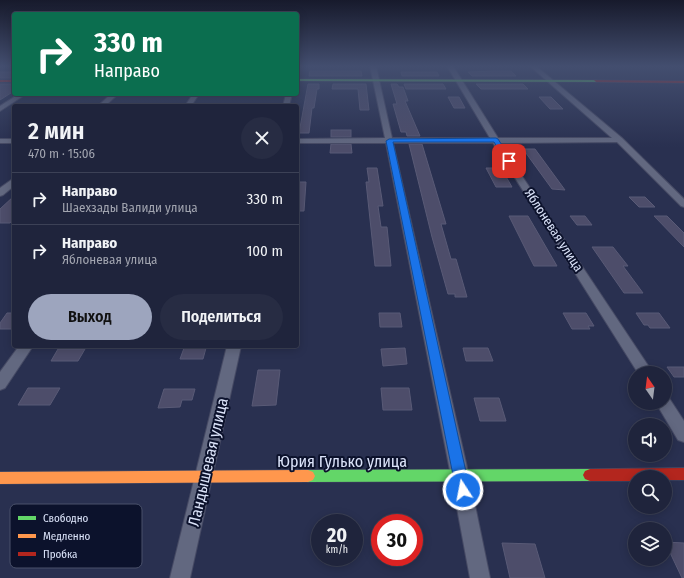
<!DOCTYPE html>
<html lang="ru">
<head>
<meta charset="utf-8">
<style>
  :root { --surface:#1f243c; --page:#272c43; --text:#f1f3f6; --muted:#a1a4af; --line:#3c4156; --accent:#9da5be }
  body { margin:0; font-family:"Fira Sans Condensed",sans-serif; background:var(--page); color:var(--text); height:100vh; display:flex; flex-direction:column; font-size:15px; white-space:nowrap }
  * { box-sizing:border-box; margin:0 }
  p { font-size:13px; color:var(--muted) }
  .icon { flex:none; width:22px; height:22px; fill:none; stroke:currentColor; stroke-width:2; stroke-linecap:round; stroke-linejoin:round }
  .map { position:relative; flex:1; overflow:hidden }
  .details { position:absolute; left:12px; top:104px; width:287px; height:244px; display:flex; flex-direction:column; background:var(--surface); border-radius:4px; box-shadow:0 2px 10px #0003,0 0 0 1px var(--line) }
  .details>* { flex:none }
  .hud { position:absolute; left:12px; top:12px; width:287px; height:84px; border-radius:4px; box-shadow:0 2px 10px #0003,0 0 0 1px var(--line); background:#0b6e4f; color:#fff; overflow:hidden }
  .needle { width:26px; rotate:346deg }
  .tools { position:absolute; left:628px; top:366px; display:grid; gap:8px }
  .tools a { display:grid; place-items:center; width:44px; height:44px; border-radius:50%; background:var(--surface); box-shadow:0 2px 10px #0003,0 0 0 1px var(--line); font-size:20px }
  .speed { position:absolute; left:311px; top:514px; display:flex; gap:8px; font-size:20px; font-weight:700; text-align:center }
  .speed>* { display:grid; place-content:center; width:52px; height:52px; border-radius:50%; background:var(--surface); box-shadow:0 2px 10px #0003,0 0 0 1px var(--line); line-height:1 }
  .speed small { font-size:10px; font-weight:400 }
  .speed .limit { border:6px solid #d22; background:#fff; color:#111 }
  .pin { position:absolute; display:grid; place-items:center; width:34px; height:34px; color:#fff; margin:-17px; border-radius:8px; box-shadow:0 2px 6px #0006 }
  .me { position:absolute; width:44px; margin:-22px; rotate:349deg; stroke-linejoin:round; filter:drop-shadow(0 0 3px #0008) }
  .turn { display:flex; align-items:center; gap:14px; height:84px; padding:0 16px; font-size:18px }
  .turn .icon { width:52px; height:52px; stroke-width:2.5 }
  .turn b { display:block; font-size:28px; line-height:34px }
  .round { display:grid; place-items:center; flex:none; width:42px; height:42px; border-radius:21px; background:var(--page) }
  .headline { display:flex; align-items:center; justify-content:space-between; height:68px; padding:0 16px }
  h1 { font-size:24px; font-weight:600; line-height:30px }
  .cta { display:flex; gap:8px; margin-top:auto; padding:8px 16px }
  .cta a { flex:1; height:46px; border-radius:24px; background:var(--accent); color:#111; font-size:16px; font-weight:600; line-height:46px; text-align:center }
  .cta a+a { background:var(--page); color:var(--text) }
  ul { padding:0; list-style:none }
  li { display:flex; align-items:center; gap:12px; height:52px; padding:0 16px; border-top:1px solid var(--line) }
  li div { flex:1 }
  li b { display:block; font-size:15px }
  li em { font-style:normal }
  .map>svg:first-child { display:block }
</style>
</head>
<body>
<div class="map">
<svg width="684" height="578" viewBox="0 0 684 578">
  <rect width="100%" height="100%" fill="#293050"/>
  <!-- building -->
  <g fill="#4d4d6a" stroke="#595a76">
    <polygon points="310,71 361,71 362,76 309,76"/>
    <polygon points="495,71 511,71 516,76 472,76 468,72"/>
    <rect x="0" y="72" width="14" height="6"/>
    <polygon points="401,72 437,72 439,76 402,76"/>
    <polygon points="0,84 14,84 14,91 0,100"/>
    <polygon points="308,84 319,84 319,89 317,89 314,108 312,108 309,133 299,133"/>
    <polygon points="333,84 366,84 369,110 360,110 358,89 332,89"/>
    <polygon points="391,84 397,84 399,87 403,87 408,101 405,101 420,136 407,136 406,132 401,132 393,104 397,104"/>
    <polygon points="404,84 443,84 446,89 406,89"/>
    <polygon points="476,84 523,84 528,89 481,89"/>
    <polygon points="448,97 459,97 465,108 454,108"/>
    <polygon points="539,97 551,97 563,109 550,109"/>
    <rect x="331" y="130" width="20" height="7"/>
    <polygon points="331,144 351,144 352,153 330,153"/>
    <polygon points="409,144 422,144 446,224 441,224 451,259 456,259 467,297 455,297 455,294 448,294 432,237"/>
    <polygon points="523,149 535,149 565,190 552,189"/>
    <polygon points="367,168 377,168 383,206 378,206 381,227 387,227 391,266 375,266 366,182 369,182"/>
    <polygon points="486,168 501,168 512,187 496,187"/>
    <polygon points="297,182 306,182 304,211 297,211"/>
    <polygon points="14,196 14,218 10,223 0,223 0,209"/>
    <polygon points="629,197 645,197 655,207 639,207"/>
    <polygon points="509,216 528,216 557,266 534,266"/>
    <polygon points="570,216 585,216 592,225 577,225"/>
    <polygon points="654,216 667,216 684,233 684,247"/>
    <polygon points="592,247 613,247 628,266 623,266 643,293 624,293"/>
    <polygon points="7,313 14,313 14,329 0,329 0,323"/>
    <polygon points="379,313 400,313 402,327 380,327"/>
    <polygon points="563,313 586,313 594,326 588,326 590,329 572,329"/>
    <polygon points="636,313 659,313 670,328 650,328 648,325 644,325"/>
    <polygon points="184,348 206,348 203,359 180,359"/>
    <polygon points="405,348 407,364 383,366 381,349"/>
    <polygon points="463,348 488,348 493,361 466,361"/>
    <polygon points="58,349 85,349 78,361 51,361"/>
    <polygon points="667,367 684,367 684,377 674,377"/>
    <polygon points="258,370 280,370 276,405 252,406"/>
    <polygon points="28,388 60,388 50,405 18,405"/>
    <polygon points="381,388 409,388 412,410 383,410"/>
    <polygon points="164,389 195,389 192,400 182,400 180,407 158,408"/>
    <polygon points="474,398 499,398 506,421 480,421"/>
    <polygon points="665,542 684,543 684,578 682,578"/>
    <polygon points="502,543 535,544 545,578 510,578"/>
  </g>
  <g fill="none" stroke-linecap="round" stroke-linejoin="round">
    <!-- street casing -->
    <g stroke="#464a64" stroke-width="2">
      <g id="street">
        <polygon points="370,66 376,66 392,138 490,138 447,66 453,66 498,138 612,138 530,66 536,66 622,138 684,199 684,207 681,206 617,142 500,143 653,373 638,373 493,143 393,143 469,476 490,578 470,578 451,476 386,143 297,143 297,139 385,138"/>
        <polygon points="19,94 26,94 0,111 0,106"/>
        <polygon points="111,94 118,94 105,106 98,106"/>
        <polygon points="193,94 199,94 191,106 185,106"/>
        <polygon points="286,94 292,94 289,106 283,106"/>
        <rect x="0" y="139" width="14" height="4"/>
        <polygon points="14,178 14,186 3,195 0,196 0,188"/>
        <polygon points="19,346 33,346 5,388 0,390 0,372"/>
        <polygon points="227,346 241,346 190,578 170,578"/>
        <polygon points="665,397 669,398 684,421 684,442 678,440 656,403 665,403"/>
      </g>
    </g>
    <!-- fast casing -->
    <g stroke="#464a64" stroke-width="1">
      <g id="fast">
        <polygon points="297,79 596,80 598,81 596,82 297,81"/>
        <polygon points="590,469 595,471 597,475 595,479 590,481 308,482 303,480 301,476 303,472 308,470"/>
      </g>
    </g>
    <!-- slow casing -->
    <g stroke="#464a64" stroke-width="1">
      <polygon id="slow" points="308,470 313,472 315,476 313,480 308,482 0,484 0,472"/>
    </g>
    <!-- jam casing -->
    <g stroke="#464a64" stroke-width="1">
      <g id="jam">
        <rect x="0" y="80" width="14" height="2"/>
        <polygon points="594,80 684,81 684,83 596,82"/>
        <polygon points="684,468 684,480 665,480 665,477 635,477 635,481 590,481 585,479 583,475 585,471 590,469"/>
      </g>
    </g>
    <!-- street -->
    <use href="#street" fill="#626880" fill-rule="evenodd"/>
    <!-- fast -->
    <use href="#fast" fill="#63d668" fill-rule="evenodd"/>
    <!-- slow -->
    <use href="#slow" fill="#ff974d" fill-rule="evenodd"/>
    <!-- jam -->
    <use href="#jam" fill="#b3261e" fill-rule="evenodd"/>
  </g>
  <!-- sky -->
  <linearGradient id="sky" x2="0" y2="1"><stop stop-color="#171a2c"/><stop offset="0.45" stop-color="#434e6f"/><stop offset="1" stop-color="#434e6f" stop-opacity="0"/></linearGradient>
  <rect width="684" height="147" fill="url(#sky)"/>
  <!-- route -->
  <polygon fill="#1a73e8" stroke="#114b97" points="496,138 498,139 512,161 511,163 507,163 494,142 393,142 470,490 468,495 463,497 458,495 456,490 386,141 389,139"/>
  <g text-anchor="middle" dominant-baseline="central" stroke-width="4" stroke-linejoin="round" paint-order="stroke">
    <!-- street labels -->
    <g font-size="13" fill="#dce4fa" stroke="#0c122c">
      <text transform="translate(554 230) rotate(57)">Яблоневая улица</text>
    </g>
    <!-- near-street labels -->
    <g font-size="16" fill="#dce4fa" stroke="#0c122c">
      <text x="342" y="461">Юрия Гулько улица</text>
      <text transform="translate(208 462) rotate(-77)">Ландышевая улица</text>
    </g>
  </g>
  <!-- legend -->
  <rect x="10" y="504" width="132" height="64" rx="6" fill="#0c122c" stroke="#4a516a" stroke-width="1"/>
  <rect x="18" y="516" width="18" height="4" fill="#63d668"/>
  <rect x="18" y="534" width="18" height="4" fill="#ff974d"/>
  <rect x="18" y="552" width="18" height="4" fill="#b3261e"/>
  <g font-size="11" fill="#dce4fa">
    <text x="43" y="522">Свободно</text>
    <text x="43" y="540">Медленно</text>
    <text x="43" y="558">Пробка</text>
  </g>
</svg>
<div class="tools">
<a><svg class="needle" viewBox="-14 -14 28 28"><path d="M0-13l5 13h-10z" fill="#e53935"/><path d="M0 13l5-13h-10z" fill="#a1a4af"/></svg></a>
<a><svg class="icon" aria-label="sound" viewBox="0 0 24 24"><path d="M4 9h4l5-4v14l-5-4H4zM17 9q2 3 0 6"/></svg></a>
<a><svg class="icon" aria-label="search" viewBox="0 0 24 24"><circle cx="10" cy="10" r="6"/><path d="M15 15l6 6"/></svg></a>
<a><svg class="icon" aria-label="layers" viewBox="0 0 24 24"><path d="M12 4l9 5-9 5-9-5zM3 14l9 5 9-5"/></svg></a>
</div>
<div class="speed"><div>20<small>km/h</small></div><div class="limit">30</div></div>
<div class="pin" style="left:509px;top:161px;background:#d93025"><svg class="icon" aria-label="arrive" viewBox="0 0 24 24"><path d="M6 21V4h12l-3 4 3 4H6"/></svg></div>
<svg class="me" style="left:463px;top:490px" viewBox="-20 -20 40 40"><circle r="17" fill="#1a73e8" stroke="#fff" stroke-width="3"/><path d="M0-11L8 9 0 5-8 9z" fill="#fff"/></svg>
<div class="hud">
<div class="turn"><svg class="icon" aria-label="right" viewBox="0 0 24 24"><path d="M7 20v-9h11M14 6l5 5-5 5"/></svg><div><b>330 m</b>Направо</div></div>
</div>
<section class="details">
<div class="headline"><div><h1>2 мин</h1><p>470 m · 15:06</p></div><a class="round"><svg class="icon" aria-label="close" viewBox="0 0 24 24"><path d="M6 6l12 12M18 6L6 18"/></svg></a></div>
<ul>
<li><svg class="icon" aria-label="right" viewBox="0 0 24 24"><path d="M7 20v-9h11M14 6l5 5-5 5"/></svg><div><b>Направо</b><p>Шаехзады Валиди улица</p></div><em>330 m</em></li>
<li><svg class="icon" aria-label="right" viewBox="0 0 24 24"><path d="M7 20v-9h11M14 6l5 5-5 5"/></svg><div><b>Направо</b><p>Яблоневая улица</p></div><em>100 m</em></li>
</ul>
<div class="cta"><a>Выход</a><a>Поделиться</a></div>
</section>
</div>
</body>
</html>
